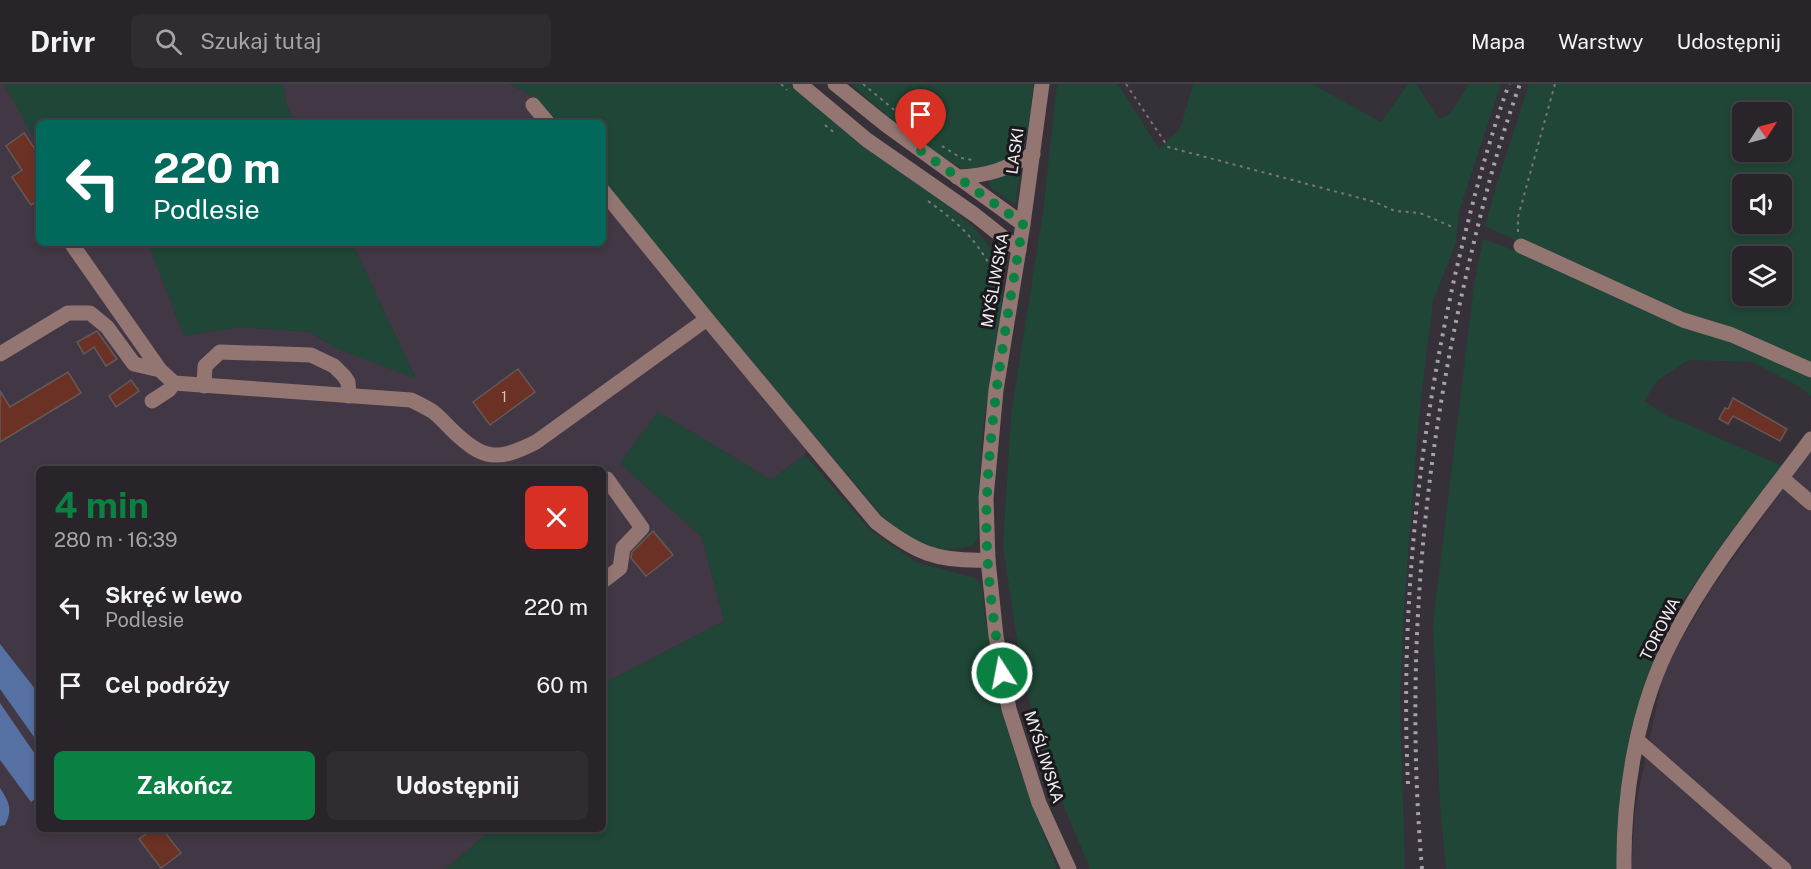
<!DOCTYPE html>
<html lang="pl">
<head>
<meta charset="utf-8">
<style>
  :root { --surface:#28242a; --page:#302c32; --text:#f1f3f6; --muted:#a5a4a8; --line:#444147; --accent:#0b8043 }
  body { margin:0; font-family:"Public Sans",sans-serif; background:var(--page); color:var(--text); height:100vh; display:flex; flex-direction:column; font-size:22px; white-space:nowrap }
  * { box-sizing:border-box; margin:0 }
  p { font-size:20px; color:var(--muted) }
  .icon { flex:none; width:33px; height:33px; fill:none; stroke:currentColor; stroke-width:2; stroke-linecap:round; stroke-linejoin:round }
  .map { position:relative; flex:1; overflow:hidden }
  .sheet { position:absolute; left:36px; top:382px; width:570px; height:366px; display:flex; flex-direction:column; background:var(--surface); border-radius:9px; box-shadow:0 3px 9px #0003,0 0 0 2px var(--line) }
  .sheet>* { flex:none }
  .banner { position:absolute; left:36px; top:36px; width:570px; height:126px; border-radius:9px; box-shadow:0 3px 9px #0003,0 0 0 2px var(--line); background:#00695c; color:#fff; overflow:hidden }
  .needle { width:39px; rotate:54deg }
  .controls { position:absolute; left:1732px; top:18px; display:grid; gap:12px }
  .controls a { display:grid; place-items:center; width:60px; height:60px; border-radius:9px; background:var(--surface); box-shadow:0 3px 9px #0003,0 0 0 2px var(--line); font-size:30px }
  .pin { position:absolute; display:grid; place-items:center; width:51px; height:51px; color:#fff; margin:-62px -26px; border-radius:50% 50% 50% 0; rotate:-45deg; box-shadow:0 0 6px #0007 }
  .pin .icon { rotate:45deg }
  .me { position:absolute; width:66px; margin:-33px; rotate:349deg; stroke-linejoin:round; filter:drop-shadow(0 0 4px #0008) }
  .turn { display:flex; align-items:center; gap:21px; height:126px; padding:0 18px; font-size:27px }
  .turn .icon { width:78px; height:78px; stroke-width:2.5 }
  .turn b { display:block; font-size:42px; line-height:51px }
  .round { display:grid; place-items:center; flex:none; width:63px; height:63px; border-radius:9px; background:var(--page) }
  .headline { display:flex; align-items:center; justify-content:space-between; height:102px; padding:0 18px }
  h1 { font-size:36px; font-weight:700; line-height:45px; color:var(--accent) }
  .button { display:flex; gap:12px; margin-top:auto; padding:12px 18px }
  .button a { flex:1; height:69px; border-radius:9px; background:var(--accent); color:#fff; font-size:24px; font-weight:700; line-height:69px; text-align:center }
  .button a+a { background:var(--page); color:var(--text) }
  ul { padding:0; list-style:none }
  li { display:flex; align-items:center; gap:18px; height:78px; padding:0 18px }
  li div { flex:1 }
  li b { display:block; font-size:22px }
  li em { font-style:normal }
  header { display:flex; align-items:center; gap:36px; box-sizing:border-box; height:84px; padding:0 30px; background:var(--surface); border-bottom:2px solid var(--line) }
  header strong { font-size:28px }
  nav { display:flex; gap:33px; margin-inline-start:auto; font-size:21px }
  .search { width:420px; height:54px; background:var(--page); display:flex; align-items:center; gap:15px; box-sizing:border-box; padding:0 21px; border-radius:9px; color:var(--muted); font-size:22px }
  .map>svg:first-child { display:block }
</style>
</head>
<body>
<header>
<strong>Drivr</strong>
<div class="search"><svg class="icon" aria-label="search" viewBox="0 0 24 24"><circle cx="10" cy="10" r="6"/><path d="M15 15l6 6"/></svg>Szukaj tutaj</div>
<nav><a>Mapa</a><a>Warstwy</a><a>Udostępnij</a></nav>
</header>
<div class="map">
<svg width="1811" height="785" viewBox="0 0 1811 785">
  <rect width="100%" height="100%" fill="#363038"/>
  <!-- built -->
  <g fill="#423845">
    <polygon points="0,0 4,0 36,57 39,57 39,159 148,159 184,252 239,243 310,248 336,264 415,293 352,159 603,159 603,96 809,345 805,371 771,396 658,328 620,379 702,453 724,537 603,600 603,386 39,386 39,746 491,746 446,785 0,785"/>
    <polygon points="283,0 509,0 535,13 556,39 295,39 286,20"/>
    <polygon points="1811,366 1811,785 1631,785 1635,725 1662,596 1670,574 1713,502"/>
  </g>
  <!-- green -->
  <g fill="#1f4636" fill-rule="evenodd">
    <polygon points="4,0 283,0 286,20 295,39 39,39 39,57 36,58"/>
    <path d="M509,0h281c32,28 65,55 99,80 36,28 94,56 109,101 14,38 -10,121 -15,163 -4,36 -4,73 -5,110l-6,8c-39,10 -60,-3 -89,-29l-177,-210 -103,-127v-57h-47l-21,-26z"/>
    <polygon points="851,0 1034,0 1027,51 1021,65 1007,77 979,86 961,84 940,72 907,49"/>
    <polygon points="1057,0 1118,0 1159,65 1180,45 1193,0 1312,0 1381,38 1408,0 1416,0 1439,35 1450,30 1469,0 1501,0 1459,128 1456,159 1433,217 1419,332 1404,523 1400,617 1405,785 1090,785 1046,679 1022,590 1003,462 1011,331 1043,128"/>
    <path d="M1529,0h282v283l-168,-68 -158,-73 11,-40zM1743,28h39v40h-39zM1743,100h39v40h-39zM1743,172h39v40h-39z"/>
    <polygon points="1022,83 1015,121 989,102 989,96"/>
    <path d="M1483,155l62,22 266,113v22l-15,-11 -44,-23 -63,-2 -31,20 -14,21 22,14 116,51c-34,45 -70,88 -99,136 -49,81 -67,174 -66,267h-171l-6,-62 -7,-184 41,-338z"/>
    <polygon points="148,159 352,159 416,295 336,264 310,248 239,243 184,252"/>
    <polygon points="658,328 771,396 805,371 870,446 916,478 975,494 982,503 985,532 999,610 1018,681 1057,785 446,785 491,746 603,746 603,600 724,537 702,453 620,379"/>
  </g>
  <!-- water -->
  <g fill="#5571a3">
    <polygon points="0,560 39,610 39,660 0,605"/>
    <polygon points="0,619 39,676 39,712 31,718 0,676"/>
    <path d="M0,704c9,14 13,21 5,37l-5,1z"/>
  </g>
  <!-- building -->
  <g fill="#6b3125" stroke="#645956" stroke-width="1.5">
    <polygon points="24,49 39,71 39,116 31,121 12,93 22,86 6,62"/>
    <polygon points="97,247 117,275 106,282 94,263 84,270 77,258"/>
    <polygon points="518,285 535,308 490,341 473,318"/>
    <polygon points="68,288 81,309 0,358 0,307 10,323"/>
    <polygon points="131,296 139,307 116,323 109,312"/>
    <polygon points="1733,314 1787,345 1780,357 1733,332 1728,340 1719,335 1725,324 1728,325"/>
    <polygon points="653,447 673,471 646,492 631,474 632,468"/>
    <polygon points="152,746 163,746 181,769 161,784 139,755"/>
  </g>
  <g fill="none" stroke-linecap="round" stroke-linejoin="round">
    <!-- path -->
    <g stroke="#7b767d" stroke-width="2" stroke-dasharray="3 4.5" stroke-linecap="butt">
      <polyline points="781,0 787,6"/>
      <polyline points="863,0 915,43"/>
      <polyline points="1126,0 1168,63 1375,118 1395,127 1420,129 1455,144"/>
      <polyline points="825,41 836,50"/>
      <polyline points="942,62 961,74 972,76"/>
      <polyline points="1010,64 1019,56"/>
      <path d="M928,117c36,26 53,43 71,83"/>
      <polyline points="1518,148 1518,133 1555,0"/>
    </g>
    <!-- minor -->
    <g stroke="#937572" stroke-width="15">
      <polyline points="800,0 867,56 975,131 1019,166"/>
      <polyline points="835,0 886,41 1023,140"/>
      <polyline points="1042,0 1023,140 996,306 986,414 988,476 996,552 1009,625 1039,719 1069,785"/>
      <polyline points="533,21 548,39"/>
      <path d="M957,93c33,-1 47,-8 76,-23"/>
      <polyline points="603,107 707,235"/>
      <polyline points="71,159 160,286"/>
      <polyline points="1521,162 1683,236 1732,251 1811,286"/>
      <path d="M0,270l68,-41h22l17,14 27,37 26,6 14,13 237,17c7,3 14,7 21,11 7,5 14,13 20,19 31,30 45,32 84,12l171,-123 169,203c40,31 61,40 112,38"/>
      <polyline points="204,302 205,282 220,268 311,271 334,282 344,292 348,298 349,312"/>
      <polyline points="152,317 169,306 174,299"/>
      <polyline points="1782,394 1811,419"/>
      <polyline points="603,395 607,395 642,444 623,464 620,484 603,497"/>
      <polyline points="1638,657 1784,785"/>
      <path d="M1624,785c-1,-75 13,-164 49,-231 37,-72 90,-134 138,-199"/>
    </g>
    <!-- rail -->
    <g stroke="#a6a2a8" stroke-width="4" stroke-dasharray="3 6" stroke-linecap="butt">
      <path d="M1408,700c-8,-173 10,-344 48,-513 15,-63 31,-126 53,-187"/>
      <path d="M1422,785c-17,-199 -1,-398 44,-593 15,-65 31,-129 54,-192"/>
    </g>
  </g>
  <g fill="none" stroke-linecap="round" stroke-linejoin="round">
    <!-- route -->
    <path stroke="#0b8043" stroke-width="10" stroke-dasharray="0 18" d="M921,67l102,73c-15,90 -32,180 -36,271 -3,59 5,120 15,178"/>
  </g>
  <g text-anchor="middle" dominant-baseline="central" stroke-width="6" stroke-linejoin="round" paint-order="stroke">
    <!-- number labels -->
    <g font-size="14" fill="#d0c0c0">
      <text x="504" y="313">1</text>
    </g>
    <!-- street labels -->
    <g font-size="16" fill="#f2eff4" stroke="#1c191d">
      <text transform="translate(1015 67) rotate(-82)">LASKI</text>
      <text transform="translate(995 196) rotate(-80)">MYŚLIWSKA</text>
      <text transform="translate(1660 545) rotate(-63)">TOROWA</text>
      <text transform="translate(1044 673) rotate(72)">MYŚLIWSKA</text>
    </g>
  </g>
</svg>
<div class="controls">
<a><svg class="needle" viewBox="-14 -14 28 28"><path d="M0-13l5 13h-10z" fill="#e53935"/><path d="M0 13l5-13h-10z" fill="#a5a4a8"/></svg></a>
<a><svg class="icon" aria-label="sound" viewBox="0 0 24 24"><path d="M4 9h4l5-4v14l-5-4H4zM17 9q2 3 0 6"/></svg></a>
<a><svg class="icon" aria-label="layers" viewBox="0 0 24 24"><path d="M12 4l9 5-9 5-9-5zM3 14l9 5 9-5"/></svg></a>
</div>
<div class="pin" style="left:921px;top:67px;background:#d93025"><svg class="icon" aria-label="arrive" viewBox="0 0 24 24"><path d="M6 21V4h12l-3 4 3 4H6"/></svg></div>
<svg class="me" style="left:1002px;top:589px" viewBox="-20 -20 40 40"><circle r="17" fill="#0b8043" stroke="#fff" stroke-width="3"/><path d="M0-11L8 9 0 5-8 9z" fill="#fff"/></svg>
<div class="banner">
<div class="turn"><svg class="icon" aria-label="left" viewBox="0 0 24 24"><path d="M17 20v-9H6M10 6l-5 5 5 5"/></svg><div><b>220 m</b>Podlesie</div></div>
</div>
<section class="sheet">
<div class="headline"><div><h1>4 min</h1><p>280 m · 16:39</p></div><a class="round" style="background:#d93025;color:#fff"><svg class="icon" aria-label="close" viewBox="0 0 24 24"><path d="M6 6l12 12M18 6L6 18"/></svg></a></div>
<ul>
<li><svg class="icon" aria-label="left" viewBox="0 0 24 24"><path d="M17 20v-9H6M10 6l-5 5 5 5"/></svg><div><b>Skręć w lewo</b><p>Podlesie</p></div><em>220 m</em></li>
<li><svg class="icon" aria-label="arrive" viewBox="0 0 24 24"><path d="M6 21V4h12l-3 4 3 4H6"/></svg><div><b>Cel podróży</b></div><em>60 m</em></li>
</ul>
<div class="button"><a>Zakończ</a><a>Udostępnij</a></div>
</section>
</div>
</body>
</html>
